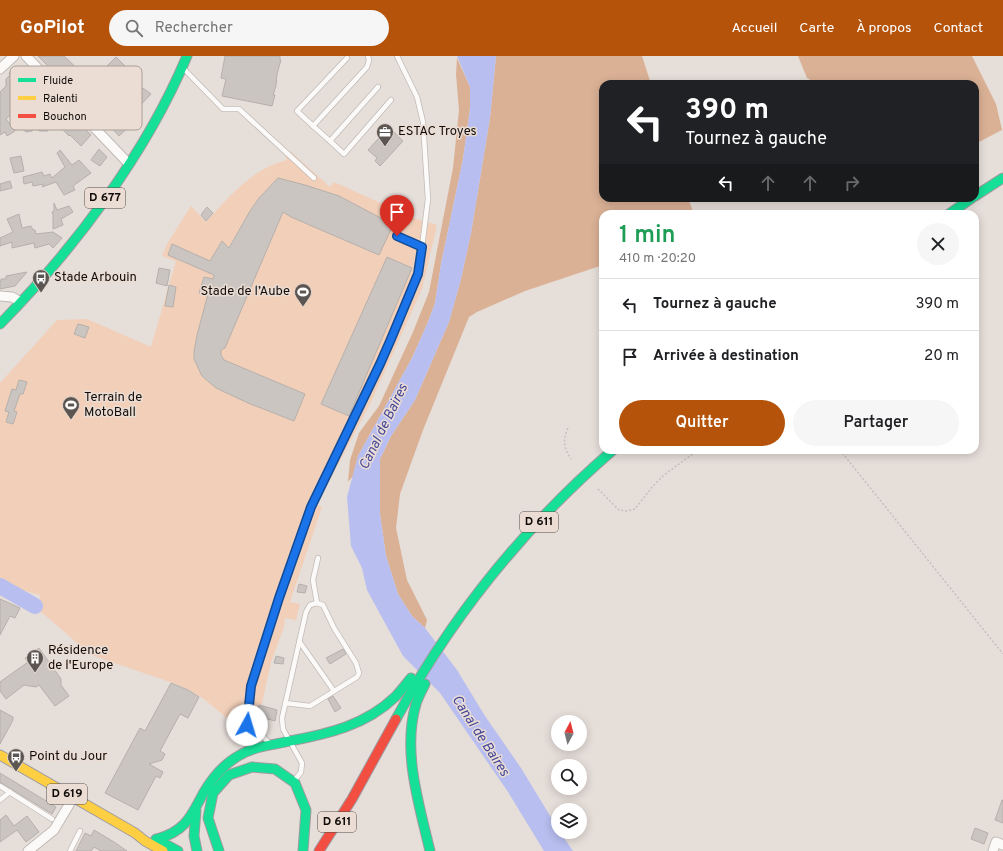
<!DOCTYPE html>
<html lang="fr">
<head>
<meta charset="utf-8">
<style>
  :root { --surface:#fff; --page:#f6f6f6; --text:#202124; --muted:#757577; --line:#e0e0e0; --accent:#b45309 }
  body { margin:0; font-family:Overpass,sans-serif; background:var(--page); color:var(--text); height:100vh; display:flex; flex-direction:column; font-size:15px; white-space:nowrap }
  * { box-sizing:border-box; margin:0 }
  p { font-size:13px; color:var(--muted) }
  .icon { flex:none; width:22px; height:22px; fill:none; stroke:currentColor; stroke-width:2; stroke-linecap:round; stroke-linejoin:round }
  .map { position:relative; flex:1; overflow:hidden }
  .panel { position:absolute; left:599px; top:154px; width:380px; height:244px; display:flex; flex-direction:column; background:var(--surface); border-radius:12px; box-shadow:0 2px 10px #0003 }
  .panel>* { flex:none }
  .banner { position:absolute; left:599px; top:24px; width:380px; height:122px; border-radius:12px; box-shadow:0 2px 10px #0003; background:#202124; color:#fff; overflow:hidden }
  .needle { width:26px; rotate:7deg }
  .fabs { position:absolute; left:551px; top:659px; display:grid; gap:8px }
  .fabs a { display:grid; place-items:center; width:36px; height:36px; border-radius:50%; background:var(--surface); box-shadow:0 2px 10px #0003; font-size:20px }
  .pin { position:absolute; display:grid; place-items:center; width:34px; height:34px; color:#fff; margin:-41px -17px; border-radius:50% 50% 50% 0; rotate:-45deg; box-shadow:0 0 4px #0007 }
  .pin .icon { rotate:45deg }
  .me { position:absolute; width:44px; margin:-22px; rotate:6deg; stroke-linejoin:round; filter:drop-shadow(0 0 3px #0008) }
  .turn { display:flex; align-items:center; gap:14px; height:84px; padding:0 20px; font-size:18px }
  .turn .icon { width:52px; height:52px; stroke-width:2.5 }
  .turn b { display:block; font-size:28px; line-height:34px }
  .lanes { display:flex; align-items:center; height:38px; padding:0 20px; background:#0003; justify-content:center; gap:20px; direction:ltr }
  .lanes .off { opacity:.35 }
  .round { display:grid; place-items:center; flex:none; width:42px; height:42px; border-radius:21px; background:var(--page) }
  .summary { display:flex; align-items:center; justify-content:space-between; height:68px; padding:0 20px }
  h1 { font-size:24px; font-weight:600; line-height:30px; color:#1e9e55 }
  .action { display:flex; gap:8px; margin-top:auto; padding:8px 20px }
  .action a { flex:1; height:46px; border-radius:24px; background:var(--accent); color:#fff; font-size:16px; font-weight:600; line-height:46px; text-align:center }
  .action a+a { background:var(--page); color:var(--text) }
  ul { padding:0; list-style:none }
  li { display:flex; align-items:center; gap:12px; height:52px; padding:0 20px; border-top:1px solid var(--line) }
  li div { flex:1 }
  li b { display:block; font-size:15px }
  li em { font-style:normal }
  header { display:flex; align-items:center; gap:24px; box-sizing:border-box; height:56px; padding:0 20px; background:var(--accent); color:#fff }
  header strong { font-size:19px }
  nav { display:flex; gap:22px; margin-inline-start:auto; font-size:14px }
  .search { width:280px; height:36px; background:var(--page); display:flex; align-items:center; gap:10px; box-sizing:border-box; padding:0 14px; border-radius:22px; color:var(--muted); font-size:15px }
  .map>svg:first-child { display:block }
</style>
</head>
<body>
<header>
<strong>GoPilot</strong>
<div class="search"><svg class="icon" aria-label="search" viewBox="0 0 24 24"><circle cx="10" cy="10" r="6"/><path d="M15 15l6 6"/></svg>Rechercher</div>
<nav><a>Accueil</a><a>Carte</a><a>À propos</a><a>Contact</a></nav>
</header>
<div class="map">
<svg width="1003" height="795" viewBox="0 0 1003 795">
  <rect width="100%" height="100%" fill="#e6ded9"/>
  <!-- green -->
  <path fill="#f2cfb9" d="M290,95l40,36 4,-5 82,37 21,6 -15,64 -51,113 -54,103 5,2 -32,95 10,2 -4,16 -11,-2 -1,9 -13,35 -8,37 -2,6 -3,-1 -2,12 9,2 -1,5h-3l-1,3 -11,-2 -2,11 -43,-36 -15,-9 -16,-7 -82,-28 -52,-45 1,-15 -40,-11v-201l57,-63 30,-1 64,28 25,-86 -14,-5 5,-12 24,-38 15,16c18,-20 35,-40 58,-53 7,-4 16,-7 23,-9l-2,-4z"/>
  <!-- forest -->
  <g fill="#dab195">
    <polygon points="496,0 642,0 651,28 603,28 603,142 688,142 694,158 603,158 603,209 525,235 477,256 469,261 423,374 400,438 396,472 407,524 427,564 425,572 412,560 398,538 386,500 380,458 380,403 391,380 415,344 449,266 461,223 471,177 490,62"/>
    <polygon points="798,0 972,0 996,48 1002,74 975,88 975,28 817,28 807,22"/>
    <polygon points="457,2 470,31 470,53 463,103 441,208 435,247 428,266 412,302 358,400 353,420 348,426 350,404 359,377 379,350 413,276 429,236 453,112 459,54 456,18"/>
  </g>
  <!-- water -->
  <polygon fill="#b8beef" points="457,0 496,0 490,62 471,177 461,223 449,266 415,344 391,380 380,403 380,458 386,500 398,538 412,560 425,572 457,614 485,660 521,712 558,773 558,776 560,776 573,795 544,795 508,736 440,637 403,600 367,534 362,512 351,490 347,441 358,400 412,302 428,266 435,247 441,208 463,103 470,53 470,31"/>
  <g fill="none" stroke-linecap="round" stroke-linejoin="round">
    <!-- river -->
    <polyline stroke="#b8beef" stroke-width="16" points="0,530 35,550"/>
  </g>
  <!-- building -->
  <g fill="#cbc5c1" stroke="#b6b0ac">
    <polygon points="38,0 64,0 84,19 78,25 99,47 90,55 72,36 73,34 55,15 54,16"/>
    <polygon points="225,0 280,0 280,4 281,4 277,18 276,30 273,39 275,39 272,50 222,40 226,23 221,22"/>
    <polygon points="116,1 127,12 113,26 107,19 99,26 94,21 104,12 104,13"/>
    <polygon points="16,11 33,29 39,24 43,28 38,34 49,46 54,42 91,79 81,90 70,79 69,80 31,40 6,63 15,75 7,80 5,76 0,79 0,36 6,30 6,23 10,19 9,17"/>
    <polygon points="121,27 135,42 143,32 151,38 130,60 135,65 119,80 108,68 116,61 102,46"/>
    <polygon points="37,57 48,75 39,75 36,71 32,75 26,76 21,72"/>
    <polygon points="389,71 403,85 380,110 375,105 377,102 368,94"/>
    <polygon points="99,93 107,101 100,110 91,104"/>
    <polygon points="60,94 72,109 79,104 91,117 73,130 75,134 64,139 56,126 42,131 44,128 33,130 32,126 24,128 23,121 42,116 44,120 50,118 52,122 65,111 57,97"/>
    <polygon points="21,100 24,115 14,117 10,102"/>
    <polygon points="278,122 305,129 339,140 377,160 393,169 379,199 291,161 283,156 225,292 221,294 221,299 224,304 305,338 294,365 248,347 216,332 202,320 194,303 194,296 197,279 208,238 199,237 204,221 213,223 214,219 168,199 172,188 210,205 222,185 229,192 250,155 259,142"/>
    <polygon points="10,125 12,132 0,135 0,128"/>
    <polygon points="54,147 57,154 69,150 73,156 61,163 63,169 53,173 53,159 52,156 54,155"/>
    <polygon points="207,151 213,157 206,165 201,159"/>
    <polygon points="19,158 22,172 31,170 33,174 35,174 36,178 53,176 62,182 53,192 49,188 35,192 34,187 12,192 12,186 0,190 0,182 13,176 7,163"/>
    <polygon points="387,201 412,212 349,360 321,348"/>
    <polygon points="159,212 170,214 167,230 156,227"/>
    <polygon points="27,216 15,230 0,233 0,225 1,225 1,223 6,223 6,220"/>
    <polygon points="169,229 176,231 173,251 165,250"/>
    <polygon points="78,268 89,271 85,282 74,278"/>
    <polygon points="19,324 27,326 23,338 20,338 14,355 17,356 13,368 6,366 9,356 5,355 12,333 16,334"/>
    <polygon points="299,528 307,530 305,537 297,536"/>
    <polygon points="0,543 20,552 15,562 10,560 0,579"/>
    <polygon points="39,592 61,623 61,629 69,640 55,650 39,629 36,631 24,629 6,643 0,635 0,626 28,606 25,602"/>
    <polygon points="343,593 346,598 330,608 326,602"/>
    <polygon points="276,600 284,602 283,608 274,607"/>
    <polygon points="171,627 188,634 199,641 188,662 180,658 160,695 165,698 162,704 149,708 163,716 160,722 156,720 138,754 105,737 140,672 145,675"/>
    <polygon points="333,640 341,652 335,656 328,643"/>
    <polygon points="259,649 277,654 275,665 256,660"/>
    <polygon points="0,654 13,661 13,664 0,688"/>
    <polygon points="0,717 56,751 52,758 0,726"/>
    <polygon points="1002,744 1003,744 1003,767 995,764"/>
    <polygon points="6,759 14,770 27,760 39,776 26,786 17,774 0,786 0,764"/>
    <polygon points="975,772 988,777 984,788 971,783"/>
    <polygon points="94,774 114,786 127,795 101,795 94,791 91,795 76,795 85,777 91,780"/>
  </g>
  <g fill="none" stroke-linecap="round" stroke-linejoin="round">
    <!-- lane casing -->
    <g stroke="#c1bbb7" stroke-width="6">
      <g id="lane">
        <polyline points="347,2 297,55 313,70 367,11 369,4 368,0"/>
        <polyline points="183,12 223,53 239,53 314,122"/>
        <polyline points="313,70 330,85 378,31"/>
        <polyline points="330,85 344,98 391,44"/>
        <polyline points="397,180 422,191 428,143 423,66 417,41 397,0"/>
        <polyline points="317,547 313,524 318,502"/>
        <polyline points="299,585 334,635"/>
        <polyline points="285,647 310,650 357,621 359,617 356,607 334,572 323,549 317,547 310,549 306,556 282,662 283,673 302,707 301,716 294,725"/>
        <polyline points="268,686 261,678 247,669 251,630 279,542 311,451 380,308 418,218 422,191"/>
        <polyline points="0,730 52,763"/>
        <polyline points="0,744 10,736"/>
        <polyline points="70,795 80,775"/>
      </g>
    </g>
    <!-- street casing -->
    <g stroke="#c1bbb7" stroke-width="11">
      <g id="street">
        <polyline points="26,0 129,108"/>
        <polyline points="0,13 14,0"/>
        <polyline points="0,240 12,241 21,246"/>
        <polyline points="28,795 54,774 73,742"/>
        <polyline points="993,795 996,786 1003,789"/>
      </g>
    </g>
    <!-- fast casing -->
    <g stroke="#9e9ba1" stroke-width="11">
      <g id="fast">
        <polyline points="975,140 1003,122"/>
        <polyline points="949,158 972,142"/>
        <path d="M0,268c74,-75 146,-170 187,-268"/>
        <path d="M425,628c-3,6 -7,13 -9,20 -14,47 3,100 14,147"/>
        <path d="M396,663c56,-103 129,-193 217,-269"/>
        <polyline points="196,754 194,780 197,795"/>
        <polyline points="156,783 178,795"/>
        <path d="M157,783c29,-8 34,-23 47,-47 9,-15 21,-29 36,-37 15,-9 33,-10 50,-14 38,-7 76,-16 105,-44 6,-6 11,-13 16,-19"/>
        <polyline points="219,795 208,762 213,737 229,719 252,711 275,713 295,727 306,754 303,795"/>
      </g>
    </g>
    <!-- slow casing -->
    <g stroke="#9e9ba1" stroke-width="11">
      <polyline id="slow" points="0,699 135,777 145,785 163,795"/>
    </g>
    <!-- jam casing -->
    <g stroke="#9e9ba1" stroke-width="11">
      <polyline id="jam" points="319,795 352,743 396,663"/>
    </g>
    <!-- path -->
    <g stroke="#c4c0be" stroke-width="1.5" stroke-dasharray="2 2" stroke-linecap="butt">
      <path d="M568,372c-6,13 -4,20 3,31"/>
      <polyline points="840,394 1003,598"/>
      <polyline points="598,433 619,454 627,455 635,453 653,430 664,419 698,394"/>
    </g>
    <!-- lane -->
    <use href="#lane" stroke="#fbfaf9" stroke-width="4.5"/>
    <!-- street -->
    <use href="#street" stroke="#fbfaf9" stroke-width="9"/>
    <!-- fast -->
    <use href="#fast" stroke="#16e098" stroke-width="9"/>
    <!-- slow -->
    <use href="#slow" stroke="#ffcf43" stroke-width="9"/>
    <!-- jam -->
    <use href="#jam" stroke="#f24e42" stroke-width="9"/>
  </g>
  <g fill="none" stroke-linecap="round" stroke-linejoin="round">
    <!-- route casing -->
    <g stroke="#114b97" stroke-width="10">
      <polyline id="route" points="247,669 251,630 279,542 311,451 380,308 391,283 418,218 422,191 397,180"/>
    </g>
    <!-- route -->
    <use href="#route" stroke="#1a73e8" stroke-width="7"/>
  </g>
  <!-- icons -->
  <defs>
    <g id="office-pin" transform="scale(0.9)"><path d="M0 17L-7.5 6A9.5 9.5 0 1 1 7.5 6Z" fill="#5c5652" stroke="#ebddd4"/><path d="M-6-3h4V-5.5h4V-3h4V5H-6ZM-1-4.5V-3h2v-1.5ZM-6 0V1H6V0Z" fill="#fff"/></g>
    <g id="bus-pin" transform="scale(0.9)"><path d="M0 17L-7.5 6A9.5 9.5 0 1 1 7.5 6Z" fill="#5c5652" stroke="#ebddd4"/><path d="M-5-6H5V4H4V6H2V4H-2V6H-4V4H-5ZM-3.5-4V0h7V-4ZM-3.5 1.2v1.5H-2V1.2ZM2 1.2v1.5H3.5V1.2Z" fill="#fff"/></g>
    <g id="stadium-pin" transform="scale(0.9)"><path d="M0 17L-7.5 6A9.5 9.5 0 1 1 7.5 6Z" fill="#5c5652" stroke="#ebddd4"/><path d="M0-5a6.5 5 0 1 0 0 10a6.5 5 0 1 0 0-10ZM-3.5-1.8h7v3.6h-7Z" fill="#fff"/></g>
    <g id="building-pin" transform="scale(0.9)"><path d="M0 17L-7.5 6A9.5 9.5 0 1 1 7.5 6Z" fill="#5c5652" stroke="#ebddd4"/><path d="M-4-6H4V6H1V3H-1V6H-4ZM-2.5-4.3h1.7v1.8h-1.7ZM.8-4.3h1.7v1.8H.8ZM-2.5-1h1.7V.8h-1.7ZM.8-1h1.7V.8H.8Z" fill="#fff"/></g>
  </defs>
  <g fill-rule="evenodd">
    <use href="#office-pin" x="385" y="76"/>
    <use href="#bus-pin" x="41" y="222"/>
    <use href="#stadium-pin" x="303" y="236"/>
    <use href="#stadium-pin" x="71" y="349"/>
    <use href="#building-pin" x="35" y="602"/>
    <use href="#bus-pin" x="16" y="701"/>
  </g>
  <g text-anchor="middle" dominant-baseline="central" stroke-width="3" stroke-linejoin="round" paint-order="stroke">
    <!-- shield labels -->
    <g fill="#ebddd4" stroke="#524b46" stroke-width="1">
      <rect x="85" y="132" width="40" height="20" rx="3"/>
      <rect x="520" y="456" width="38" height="20" rx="3"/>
      <rect x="47" y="728" width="40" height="20" rx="3"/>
      <rect x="318" y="756" width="38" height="20" rx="3"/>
    </g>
    <g font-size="12" font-weight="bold" fill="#110c09">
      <text x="105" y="142">D 677</text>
      <text x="539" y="466">D 611</text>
      <text x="67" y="738">D 619</text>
      <text x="337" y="766">D 611</text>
    </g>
    <!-- poi labels -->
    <g font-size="13" fill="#110c09" stroke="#ebddd4" text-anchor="start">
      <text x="398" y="76">ESTAC Troyes</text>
      <text x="54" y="222">Stade Arbouin</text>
      <text x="290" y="236" text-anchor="end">Stade de l’Aube</text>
      <text x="84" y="342">Terrain de<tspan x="84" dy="15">MotoBall</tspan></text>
      <text x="48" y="595">Résidence<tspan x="48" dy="15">de l'Europe</tspan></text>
      <text x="29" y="701">Point du Jour</text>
    </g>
    <!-- water labels -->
    <g font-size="14" font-style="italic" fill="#414699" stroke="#ebddd4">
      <text transform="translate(384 371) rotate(-64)">Canal de Baires</text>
      <text transform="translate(480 680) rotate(57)">Canal de Baires</text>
    </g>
  </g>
  <!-- legend -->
  <rect x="10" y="10" width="132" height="64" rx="6" fill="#ebddd4" stroke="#aa9e97" stroke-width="1"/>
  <rect x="18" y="22" width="18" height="4" fill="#16e098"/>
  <rect x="18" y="40" width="18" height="4" fill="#ffcf43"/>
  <rect x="18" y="58" width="18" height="4" fill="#f24e42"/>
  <g font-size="11" fill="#110c09">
    <text x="43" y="28">Fluide</text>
    <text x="43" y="46">Ralenti</text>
    <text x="43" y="64">Bouchon</text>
  </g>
</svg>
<div class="fabs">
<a><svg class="needle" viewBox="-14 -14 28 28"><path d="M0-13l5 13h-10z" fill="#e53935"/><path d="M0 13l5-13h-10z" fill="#757577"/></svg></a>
<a><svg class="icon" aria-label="search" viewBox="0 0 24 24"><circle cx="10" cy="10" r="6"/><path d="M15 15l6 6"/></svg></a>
<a><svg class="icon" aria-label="layers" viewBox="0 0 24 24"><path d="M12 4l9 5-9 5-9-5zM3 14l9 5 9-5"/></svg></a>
</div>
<div class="pin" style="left:397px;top:180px;background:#d93025"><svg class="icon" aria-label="arrive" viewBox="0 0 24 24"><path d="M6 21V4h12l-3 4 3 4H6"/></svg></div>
<svg class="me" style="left:247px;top:669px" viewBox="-20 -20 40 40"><circle r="19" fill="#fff"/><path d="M0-13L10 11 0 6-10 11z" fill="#1a73e8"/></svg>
<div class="banner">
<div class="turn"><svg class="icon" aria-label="left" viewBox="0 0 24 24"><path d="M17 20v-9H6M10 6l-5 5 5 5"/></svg><div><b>390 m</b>Tournez à gauche</div></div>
<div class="lanes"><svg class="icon" aria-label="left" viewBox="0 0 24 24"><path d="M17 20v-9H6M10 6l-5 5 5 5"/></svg><svg class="icon off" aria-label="ahead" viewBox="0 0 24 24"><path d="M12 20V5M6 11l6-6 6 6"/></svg><svg class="icon off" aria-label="ahead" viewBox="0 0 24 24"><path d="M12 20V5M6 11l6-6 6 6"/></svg><svg class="icon off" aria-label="right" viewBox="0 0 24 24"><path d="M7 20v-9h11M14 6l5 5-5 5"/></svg></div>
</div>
<section class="panel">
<div class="summary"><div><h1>1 min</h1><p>410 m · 20:20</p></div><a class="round"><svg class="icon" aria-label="close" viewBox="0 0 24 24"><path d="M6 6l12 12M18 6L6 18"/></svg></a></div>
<ul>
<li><svg class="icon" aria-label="left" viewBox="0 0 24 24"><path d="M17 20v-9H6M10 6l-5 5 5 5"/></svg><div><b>Tournez à gauche</b></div><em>390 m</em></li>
<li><svg class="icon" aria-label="arrive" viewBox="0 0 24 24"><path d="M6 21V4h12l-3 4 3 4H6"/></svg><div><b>Arrivée à destination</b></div><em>20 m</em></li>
</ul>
<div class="action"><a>Quitter</a><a>Partager</a></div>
</section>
</div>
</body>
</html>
